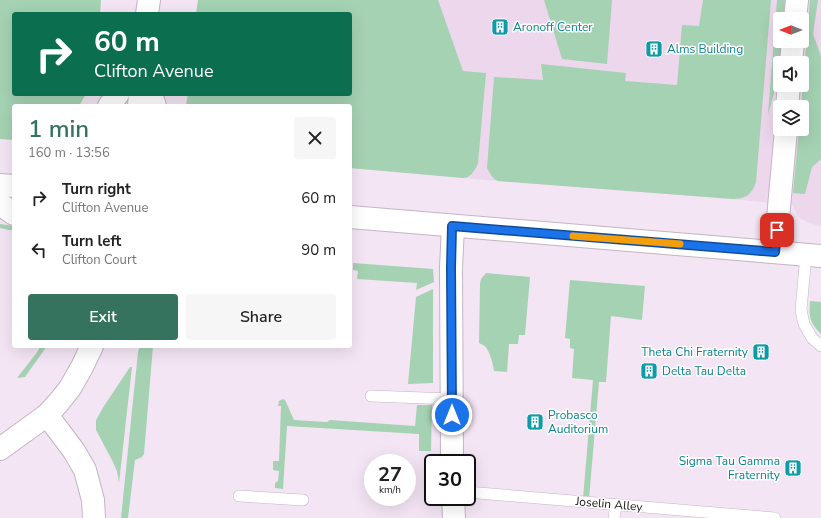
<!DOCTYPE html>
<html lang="en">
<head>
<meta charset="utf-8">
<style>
  :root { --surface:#fff; --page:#f6f6f6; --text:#222; --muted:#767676; --accent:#36735e }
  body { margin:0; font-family:"Nunito Sans",sans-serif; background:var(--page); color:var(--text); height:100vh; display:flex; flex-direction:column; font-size:15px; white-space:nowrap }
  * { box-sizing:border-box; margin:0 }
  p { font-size:13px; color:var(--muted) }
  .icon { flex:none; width:22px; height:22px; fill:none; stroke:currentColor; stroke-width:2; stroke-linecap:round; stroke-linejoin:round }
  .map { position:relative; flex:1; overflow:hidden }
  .side { position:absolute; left:12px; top:104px; width:340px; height:244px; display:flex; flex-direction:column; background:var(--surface); border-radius:4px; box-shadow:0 4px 16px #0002 }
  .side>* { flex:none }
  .top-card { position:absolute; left:12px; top:12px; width:340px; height:84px; border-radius:4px; box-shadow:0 4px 16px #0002; background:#0b6e4f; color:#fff; overflow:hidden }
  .needle { width:26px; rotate:270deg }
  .tools { position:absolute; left:773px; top:12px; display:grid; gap:8px }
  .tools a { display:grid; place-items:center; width:36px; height:36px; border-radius:4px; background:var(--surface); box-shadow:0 4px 16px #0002; font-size:20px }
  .speed { position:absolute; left:364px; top:454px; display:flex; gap:8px; font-size:20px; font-weight:700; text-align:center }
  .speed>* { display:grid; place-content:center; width:52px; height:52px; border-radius:50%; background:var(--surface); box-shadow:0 4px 16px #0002; line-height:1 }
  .speed small { font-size:10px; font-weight:400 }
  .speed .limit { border:2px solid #111; border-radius:6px; background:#fff; color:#111 }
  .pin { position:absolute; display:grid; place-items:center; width:34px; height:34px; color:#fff; margin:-17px; border-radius:8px; box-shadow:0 2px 6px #0006 }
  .me { position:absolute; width:44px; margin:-22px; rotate:0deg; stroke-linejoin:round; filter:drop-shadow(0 0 3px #0008) }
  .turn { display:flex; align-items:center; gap:14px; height:84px; padding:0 16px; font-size:18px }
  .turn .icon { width:52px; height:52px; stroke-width:2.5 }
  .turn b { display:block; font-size:28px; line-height:34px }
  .round { display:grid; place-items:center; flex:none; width:42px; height:42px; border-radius:4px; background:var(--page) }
  .summary { display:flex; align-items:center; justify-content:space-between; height:68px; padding:0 16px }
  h1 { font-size:24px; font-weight:600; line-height:30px; color:var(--accent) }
  .action { display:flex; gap:8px; margin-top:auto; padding:8px 16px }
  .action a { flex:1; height:46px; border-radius:4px; background:var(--accent); color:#fff; font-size:16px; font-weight:600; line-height:46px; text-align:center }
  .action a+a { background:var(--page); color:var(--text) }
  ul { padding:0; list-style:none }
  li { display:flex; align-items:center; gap:12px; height:52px; padding:0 16px }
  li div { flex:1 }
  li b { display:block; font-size:15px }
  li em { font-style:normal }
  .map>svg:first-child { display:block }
</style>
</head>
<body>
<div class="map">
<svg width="821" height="518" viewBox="0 0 821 518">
  <rect width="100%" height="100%" fill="#f4e5f4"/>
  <!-- built -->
  <path fill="#edd7ec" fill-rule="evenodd" d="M198,0h623v226l-5,-1 -9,-3 -7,-3 -4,-6 -3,-8 -61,-6 -234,-18 -148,-13v-62h-164l2,-12h162v-80h-154zM780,19h22v22h-22zM780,63h22v22h-22zM780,107h22v22h-22z"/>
  <!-- green -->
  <g fill="#a5d2b3">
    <polygon points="0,0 101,0 100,14 14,14 14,94 86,94 79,106 14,106 14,140 0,139"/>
    <path d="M198,0h240l25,71 23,2 -8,90c-3,7 -7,15 -15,15l-113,-10v-62h-164l2,-12h162v-80h-154z"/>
    <polygon points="544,0 612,0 607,64 562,59"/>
    <path d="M703,0h68l-15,182c-4,13 -11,17 -24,17l-234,-18c-6,-2 -8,-8 -11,-13l7,-91 49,3 -2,-16 85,9 -1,8 52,4 5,-60 17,1z"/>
    <polygon points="777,0 787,0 786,19 780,19 780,41 784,41 782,63 780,63 780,72 768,115"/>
    <polygon points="810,0 818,0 813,34 821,56 821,159 812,167 805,194 793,193 799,129 802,129 802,107 801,107"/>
    <polygon points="0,224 14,226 14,231 0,228"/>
    <polygon points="353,263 433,269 434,282 416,290 417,283 357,279 358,271 353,270"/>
    <path d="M486,273l44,4 -5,58h-6l-1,9h-9l-2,28 -13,-1c-1,-7 -4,-19 -9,-25 -2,-1 -4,-2 -6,-3l1,-59 1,-5z"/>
    <polygon points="570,280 645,286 642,320 611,316 606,382 599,382 589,499 583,498 593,380 572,378 574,349 570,348 570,339 565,338"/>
    <polygon points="433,289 433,383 408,384 416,297"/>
    <path d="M810,301l11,1v32c-12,-12 -12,-17 -11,-33z"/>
    <polygon points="40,346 47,346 25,377 17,378 38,351"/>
    <polygon points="140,346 153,346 144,454 142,457 135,460 128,518 121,518 138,352"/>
    <polygon points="130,367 132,367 119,483 117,471 112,460 96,430 96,420 104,406"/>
    <polygon points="283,399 285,400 294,420 327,422 330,420 415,426 417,405 432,405 431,451 419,451 419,434 287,426 283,489 275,488 275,483 278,481 279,471 273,470 273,461 279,461 281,406 278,406 279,401"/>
  </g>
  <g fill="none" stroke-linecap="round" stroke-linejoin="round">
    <!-- lane casing -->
    <g stroke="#c4b5c4" stroke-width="12">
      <g id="lane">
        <polyline points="806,255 801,310 804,324 812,338 821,346"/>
        <polyline points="371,396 451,399"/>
        <polyline points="467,492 775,518"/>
        <polyline points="239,496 303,500"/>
        <polyline points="614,518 616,505"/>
      </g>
    </g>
    <!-- street casing -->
    <g stroke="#c4b5c4" stroke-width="24">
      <g id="street">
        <polyline points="795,19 797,0"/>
        <polyline points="791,63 793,41"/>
        <polyline points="787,107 789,85"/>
        <polyline points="775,252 786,129"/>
        <polyline points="47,415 74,451 85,470 93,500 94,518"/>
        <polyline points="452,463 451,268 453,226"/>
        <polyline points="453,497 454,518"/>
      </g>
    </g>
    <!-- secondary casing -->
    <g stroke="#c4b5c4" stroke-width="24">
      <g id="secondary">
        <polyline points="151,94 155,106"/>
        <polyline points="109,106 118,94"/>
        <polyline points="0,185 14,186"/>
        <polyline points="0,204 14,214"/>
        <polyline points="350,217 821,256"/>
      </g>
    </g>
    <!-- primary casing -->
    <g stroke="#c4b5c4" stroke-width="24">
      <g id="primary">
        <polyline points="147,14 149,0"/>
        <polyline points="139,106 140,94"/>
        <polyline points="0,449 47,415 59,402 70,388 82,367 92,346"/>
      </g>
    </g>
    <!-- lane -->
    <use href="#lane" stroke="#fff" stroke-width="11"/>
    <!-- street -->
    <use href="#street" stroke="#fff" stroke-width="22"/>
    <!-- secondary -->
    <use href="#secondary" stroke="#fff" stroke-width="22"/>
    <!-- primary -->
    <use href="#primary" stroke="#fff" stroke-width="22"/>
  </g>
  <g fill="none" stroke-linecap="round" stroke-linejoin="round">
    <!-- route casing -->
    <g stroke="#114b97" stroke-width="10">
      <polyline id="route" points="452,415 451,268 452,226 775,252 777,230"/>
    </g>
    <!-- route -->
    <use href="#route" stroke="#1a73e8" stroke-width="7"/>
    <!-- slow -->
    <polyline stroke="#f59e0b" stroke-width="7" points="573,236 680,244"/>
  </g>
  <!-- icons -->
  <defs>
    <g id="building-square" transform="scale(0.9)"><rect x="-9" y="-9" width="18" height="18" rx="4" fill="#0f9aa8" stroke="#fff"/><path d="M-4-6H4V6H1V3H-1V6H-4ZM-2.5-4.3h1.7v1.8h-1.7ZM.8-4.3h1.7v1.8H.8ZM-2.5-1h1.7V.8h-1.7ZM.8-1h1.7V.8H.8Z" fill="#fff"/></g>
  </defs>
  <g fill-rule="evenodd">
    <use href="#building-square" x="500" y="27"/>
    <use href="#building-square" x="654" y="49"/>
    <use href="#building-square" x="761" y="352"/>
    <use href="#building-square" x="649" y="371"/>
    <use href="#building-square" x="535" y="422"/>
    <use href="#building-square" x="793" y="468"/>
  </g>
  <g text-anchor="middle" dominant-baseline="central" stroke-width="3" stroke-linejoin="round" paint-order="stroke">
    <!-- culture labels -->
    <g font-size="12" fill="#0d838f" stroke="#fff" text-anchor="start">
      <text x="513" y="27">Aronoff Center</text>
      <text x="667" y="49">Alms Building</text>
      <text x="748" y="352" text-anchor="end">Theta Chi Fraternity</text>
      <text x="662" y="371">Delta Tau Delta</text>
      <text x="548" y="415">Probasco<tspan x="548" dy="14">Auditorium</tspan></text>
      <text x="780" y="461" text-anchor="end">Sigma Tau Gamma<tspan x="780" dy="14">Fraternity</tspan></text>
    </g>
    <!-- street labels -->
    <g font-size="12" fill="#181218" stroke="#fff">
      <text transform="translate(609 504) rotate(5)">Joselin Alley</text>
    </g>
  </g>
</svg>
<div class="tools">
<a><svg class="needle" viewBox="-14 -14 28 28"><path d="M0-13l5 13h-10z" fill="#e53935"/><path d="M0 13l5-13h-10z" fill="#767676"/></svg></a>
<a><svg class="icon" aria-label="sound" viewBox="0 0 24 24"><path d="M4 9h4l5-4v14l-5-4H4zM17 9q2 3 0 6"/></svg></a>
<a><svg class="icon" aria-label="layers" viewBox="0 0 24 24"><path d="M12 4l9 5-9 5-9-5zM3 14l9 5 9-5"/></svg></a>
</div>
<div class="speed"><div>27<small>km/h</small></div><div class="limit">30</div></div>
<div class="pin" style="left:777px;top:230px;background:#d93025"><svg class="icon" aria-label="arrive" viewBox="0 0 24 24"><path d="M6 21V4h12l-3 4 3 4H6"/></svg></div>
<svg class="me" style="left:452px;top:415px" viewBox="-20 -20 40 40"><circle r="17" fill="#1a73e8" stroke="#fff" stroke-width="3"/><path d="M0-11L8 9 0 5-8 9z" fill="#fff"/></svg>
<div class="top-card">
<div class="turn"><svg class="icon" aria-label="right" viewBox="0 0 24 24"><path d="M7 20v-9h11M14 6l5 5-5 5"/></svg><div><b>60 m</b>Clifton Avenue</div></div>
</div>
<section class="side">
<div class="summary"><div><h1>1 min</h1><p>160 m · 13:56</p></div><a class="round"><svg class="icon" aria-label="close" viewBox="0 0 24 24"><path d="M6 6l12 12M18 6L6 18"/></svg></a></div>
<ul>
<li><svg class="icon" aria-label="right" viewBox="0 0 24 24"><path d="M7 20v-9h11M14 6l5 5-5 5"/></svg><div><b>Turn right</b><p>Clifton Avenue</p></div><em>60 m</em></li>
<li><svg class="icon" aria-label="left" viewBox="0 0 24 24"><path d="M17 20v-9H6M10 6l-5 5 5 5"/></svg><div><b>Turn left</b><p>Clifton Court</p></div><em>90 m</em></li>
</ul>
<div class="action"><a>Exit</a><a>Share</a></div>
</section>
</div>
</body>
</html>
